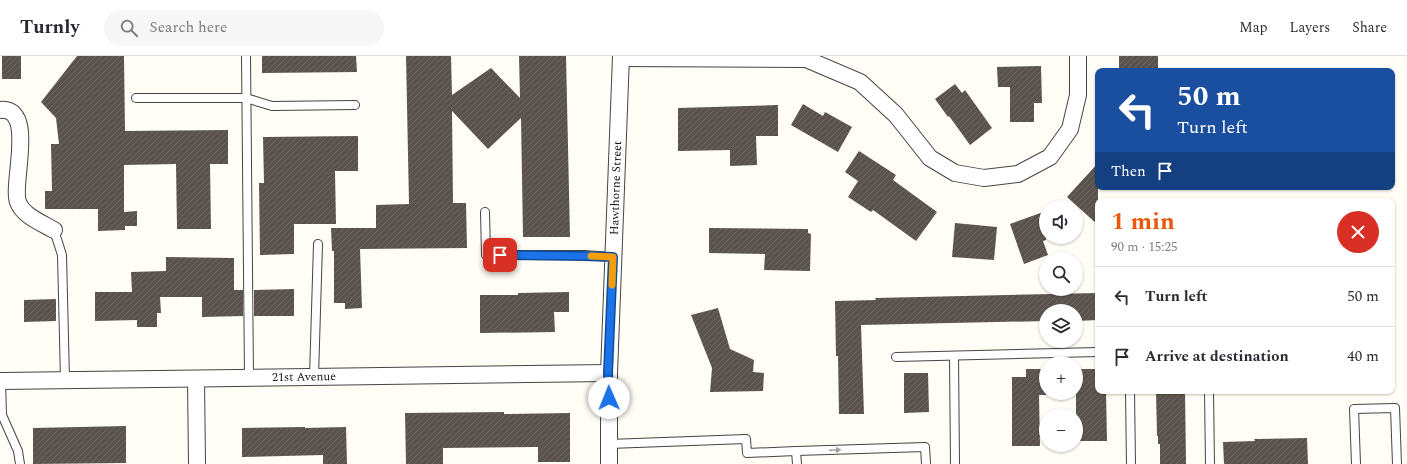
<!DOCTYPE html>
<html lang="en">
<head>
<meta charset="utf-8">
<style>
  :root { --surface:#fff; --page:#f7f7f7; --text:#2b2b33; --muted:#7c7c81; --line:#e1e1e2; --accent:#ea580c }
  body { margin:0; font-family:Spectral,serif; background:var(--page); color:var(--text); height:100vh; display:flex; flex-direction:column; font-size:15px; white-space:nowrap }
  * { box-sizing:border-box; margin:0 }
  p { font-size:13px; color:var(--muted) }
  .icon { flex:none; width:22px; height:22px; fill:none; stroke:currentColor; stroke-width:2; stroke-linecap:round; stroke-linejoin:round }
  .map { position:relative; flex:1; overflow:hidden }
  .side { position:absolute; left:1095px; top:142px; width:300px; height:196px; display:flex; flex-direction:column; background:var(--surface); border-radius:8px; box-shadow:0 1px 3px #0004 }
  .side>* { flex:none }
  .guide { position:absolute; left:1095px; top:12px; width:300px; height:122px; border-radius:8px; box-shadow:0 1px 3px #0004; background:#1a4fa0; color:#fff; overflow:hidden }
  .fabs { position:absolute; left:1039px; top:144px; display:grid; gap:8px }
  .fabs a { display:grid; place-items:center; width:44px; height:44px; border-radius:50%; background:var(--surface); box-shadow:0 1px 3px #0004; font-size:20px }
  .pin { position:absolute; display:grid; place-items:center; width:34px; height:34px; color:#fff; margin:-17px; border-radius:8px; box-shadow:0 2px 6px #0006 }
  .me { position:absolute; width:44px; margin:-22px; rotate:359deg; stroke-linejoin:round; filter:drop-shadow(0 0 3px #0008) }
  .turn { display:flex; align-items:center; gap:14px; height:84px; padding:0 16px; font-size:18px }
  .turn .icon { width:52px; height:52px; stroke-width:2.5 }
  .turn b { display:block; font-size:28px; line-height:34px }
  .then { display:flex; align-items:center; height:38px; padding:0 16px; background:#0003; gap:8px; font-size:15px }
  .round { display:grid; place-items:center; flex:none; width:42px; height:42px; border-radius:21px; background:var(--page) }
  .headline { display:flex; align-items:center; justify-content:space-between; height:68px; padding:0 16px }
  h1 { font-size:24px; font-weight:700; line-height:30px; color:var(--accent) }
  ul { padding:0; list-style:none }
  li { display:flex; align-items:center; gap:12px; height:60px; padding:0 16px; border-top:1px solid var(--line) }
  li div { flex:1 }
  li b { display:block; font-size:15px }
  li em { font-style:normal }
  header { display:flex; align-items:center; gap:24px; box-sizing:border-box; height:56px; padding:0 20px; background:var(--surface); border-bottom:1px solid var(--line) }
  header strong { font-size:19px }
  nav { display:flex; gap:22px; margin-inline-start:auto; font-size:14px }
  .search { width:280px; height:36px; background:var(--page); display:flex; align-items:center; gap:10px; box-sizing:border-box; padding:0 14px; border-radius:22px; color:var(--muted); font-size:15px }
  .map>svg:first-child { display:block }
</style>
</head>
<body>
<header>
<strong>Turnly</strong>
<div class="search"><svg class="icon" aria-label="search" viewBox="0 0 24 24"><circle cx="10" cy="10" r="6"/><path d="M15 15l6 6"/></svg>Search here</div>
<nav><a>Map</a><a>Layers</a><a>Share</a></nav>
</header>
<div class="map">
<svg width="1407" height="408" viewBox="0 0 1407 408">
  <defs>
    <pattern id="building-hatch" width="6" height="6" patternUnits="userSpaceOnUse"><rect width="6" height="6" fill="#5a524d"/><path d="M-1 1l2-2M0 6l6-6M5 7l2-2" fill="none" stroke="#6d6662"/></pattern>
  </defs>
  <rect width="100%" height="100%" fill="#fffdf5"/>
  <!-- building -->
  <g fill="url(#building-hatch)">
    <rect x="2" y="0" width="19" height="23"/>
    <polygon points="77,0 124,0 125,75 228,74 228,108 210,108 211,173 177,173 176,108 124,109 124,156 137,155 137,170 125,170 125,174 98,175 98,153 45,153 45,135 52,135 51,88 59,88 56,62 41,46"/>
    <polygon points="262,0 356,0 357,16 262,17"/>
    <polygon points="406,0 451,0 452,39 491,12 520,42 519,0 566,0 570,181 523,181 521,62 488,93 452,55 453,147 466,147 467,192 360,193 362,252 345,253 345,247 334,247 334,195 332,195 331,172 376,172 376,149 409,148"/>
    <rect x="1119" y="0" width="39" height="15"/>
    <polygon points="1041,10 1042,47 1034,47 1034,66 1010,66 1010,31 998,31 997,11"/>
    <polygon points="955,28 962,37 965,34 992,72 970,89 949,60 948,61 935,43"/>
    <polygon points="803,48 823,60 825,56 852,71 838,96 791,69"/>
    <polygon points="778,49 778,80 756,80 757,109 730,110 730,94 678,95 678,52"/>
    <polygon points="358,80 358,115 335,115 336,168 294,168 294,198 260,199 259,127 264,127 263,81"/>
    <polygon points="859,95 896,119 893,124 937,156 916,185 873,154 871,156 848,141 858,125 845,116"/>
    <polygon points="1098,107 1098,169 1067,141"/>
    <polygon points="1046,155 1046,184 1043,185 1048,199 1024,208 1010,168"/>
    <polygon points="955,167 997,171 994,204 952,201"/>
    <polygon points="709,172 808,173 808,177 811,178 810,215 764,214 765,198 709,197"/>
    <polygon points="166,201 234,202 234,234 243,234 243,260 202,261 202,241 160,241 161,257 157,257 157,271 137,271 137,264 95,265 95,236 132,236 131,216 166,215"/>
    <polygon points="294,233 294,260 254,260 254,234"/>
    <polygon points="569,236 569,256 554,256 555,276 480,277 480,239 518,239 518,237"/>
    <polygon points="1098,237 1098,264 1076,265 1076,255 1046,255 1046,265 861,269 864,358 839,358 838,300 836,300 835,245 876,244 875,242"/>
    <polygon points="56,243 56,265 24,266 24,244"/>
    <polygon points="718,252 730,293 754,304 753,316 764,317 763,335 710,336 712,312 691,259"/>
    <polygon points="1026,313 1045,313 1046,339 1039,339 1040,390 1012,390 1012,321 1026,321"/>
    <polygon points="1076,313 1098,313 1098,335 1106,335 1107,385 1076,385"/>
    <polygon points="904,317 928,317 929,356 904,357"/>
    <polygon points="1156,335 1185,335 1186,408 1160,408 1160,388 1158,388 1158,380 1157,380"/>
    <polygon points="504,356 504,358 570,357 570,406 538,406 538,391 443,392 443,408 406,408 405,357"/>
    <polygon points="126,370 126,407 33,408 33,372"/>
    <polygon points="305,371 305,372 346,371 347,408 323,408 323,399 242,401 242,372"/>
    <polygon points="1307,382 1308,408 1224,408 1223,386 1255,385 1254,383"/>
  </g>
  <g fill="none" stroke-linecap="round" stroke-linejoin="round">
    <!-- lane casing -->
    <g stroke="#444" stroke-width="10">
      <g id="lane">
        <polyline points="246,0 249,322"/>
        <polyline points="136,42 246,42 272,50 355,49"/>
        <polyline points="485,156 486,199 584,199 613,201"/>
        <polyline points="54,174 62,199 65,324"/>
        <polyline points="954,300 955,408"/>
        <polyline points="896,301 1098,296"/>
        <polyline points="314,321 318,188"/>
        <polyline points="1,325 2,359 18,395 20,408"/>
        <polyline points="1130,335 1131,408"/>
        <polyline points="1209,335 1210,408"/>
        <polyline points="609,388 746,383 747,397 796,395 797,408"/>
        <polyline points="796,395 925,391 926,408"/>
        <polyline points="1356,408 1354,353 1395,352 1397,408"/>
      </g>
    </g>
    <!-- street casing -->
    <g stroke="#444" stroke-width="18">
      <g id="street">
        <polyline points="621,2 806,3 860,26 896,59 930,102 955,117 984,122 1018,118 1050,101 1070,73 1078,39 1078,0"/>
        <path d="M0,54c37,-4 11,74 18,92 5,14 24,21 36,28"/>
        <polyline points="196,323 197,408"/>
        <polyline points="0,325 609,317"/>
        <polyline points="609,408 609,317 621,0"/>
      </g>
    </g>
    <!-- lane -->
    <use href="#lane" stroke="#fff" stroke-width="8"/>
    <!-- street -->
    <use href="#street" stroke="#fff" stroke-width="16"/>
  </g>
  <!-- one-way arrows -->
  <defs><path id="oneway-solid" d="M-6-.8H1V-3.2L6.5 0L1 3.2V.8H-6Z"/></defs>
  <use fill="#a0a0a0" href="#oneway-solid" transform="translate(835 394) rotate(-2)"/>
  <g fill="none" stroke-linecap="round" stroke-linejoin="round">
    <!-- route casing -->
    <g stroke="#114b97" stroke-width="10">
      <polyline id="route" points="500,199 584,200 613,201 608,317 609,342"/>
    </g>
    <!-- route -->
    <use href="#route" stroke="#1a73e8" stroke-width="7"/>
    <!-- slow -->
    <polyline stroke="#f59e0b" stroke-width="7" points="591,200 613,201 612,229"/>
  </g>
  <g text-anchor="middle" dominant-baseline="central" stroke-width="4" stroke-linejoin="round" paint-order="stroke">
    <!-- street labels -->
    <g font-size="12" fill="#111" stroke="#fff">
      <text transform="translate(616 132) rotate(-88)">Hawthorne Street</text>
      <text transform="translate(304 321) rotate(-1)">21st Avenue</text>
    </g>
  </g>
</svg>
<div class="fabs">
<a><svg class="icon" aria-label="sound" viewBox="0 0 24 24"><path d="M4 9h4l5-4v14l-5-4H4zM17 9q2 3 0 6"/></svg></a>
<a><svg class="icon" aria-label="search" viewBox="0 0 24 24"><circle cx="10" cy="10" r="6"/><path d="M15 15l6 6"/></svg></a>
<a><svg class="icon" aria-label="layers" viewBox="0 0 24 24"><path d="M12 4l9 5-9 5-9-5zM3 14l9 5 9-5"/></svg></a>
<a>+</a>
<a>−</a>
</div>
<div class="pin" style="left:500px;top:199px;background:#d93025"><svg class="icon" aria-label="arrive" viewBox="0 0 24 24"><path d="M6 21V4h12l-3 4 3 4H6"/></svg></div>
<svg class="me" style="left:609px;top:342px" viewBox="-20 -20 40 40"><circle r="19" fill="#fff"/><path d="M0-13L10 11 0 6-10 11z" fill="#1a73e8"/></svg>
<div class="guide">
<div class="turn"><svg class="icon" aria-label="left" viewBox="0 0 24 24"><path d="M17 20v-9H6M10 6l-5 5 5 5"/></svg><div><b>50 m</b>Turn left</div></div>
<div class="then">Then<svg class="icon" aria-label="arrive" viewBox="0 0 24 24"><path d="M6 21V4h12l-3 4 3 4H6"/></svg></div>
</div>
<section class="side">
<div class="headline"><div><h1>1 min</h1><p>90 m · 15:25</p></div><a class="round" style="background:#d93025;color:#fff"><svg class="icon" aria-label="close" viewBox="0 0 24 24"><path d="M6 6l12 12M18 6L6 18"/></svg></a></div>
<ul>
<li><svg class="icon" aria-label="left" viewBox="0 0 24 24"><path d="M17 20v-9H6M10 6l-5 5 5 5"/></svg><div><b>Turn left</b></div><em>50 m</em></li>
<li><svg class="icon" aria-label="arrive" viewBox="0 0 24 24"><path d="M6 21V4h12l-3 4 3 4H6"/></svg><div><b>Arrive at destination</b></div><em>40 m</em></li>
</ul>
</section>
</div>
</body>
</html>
